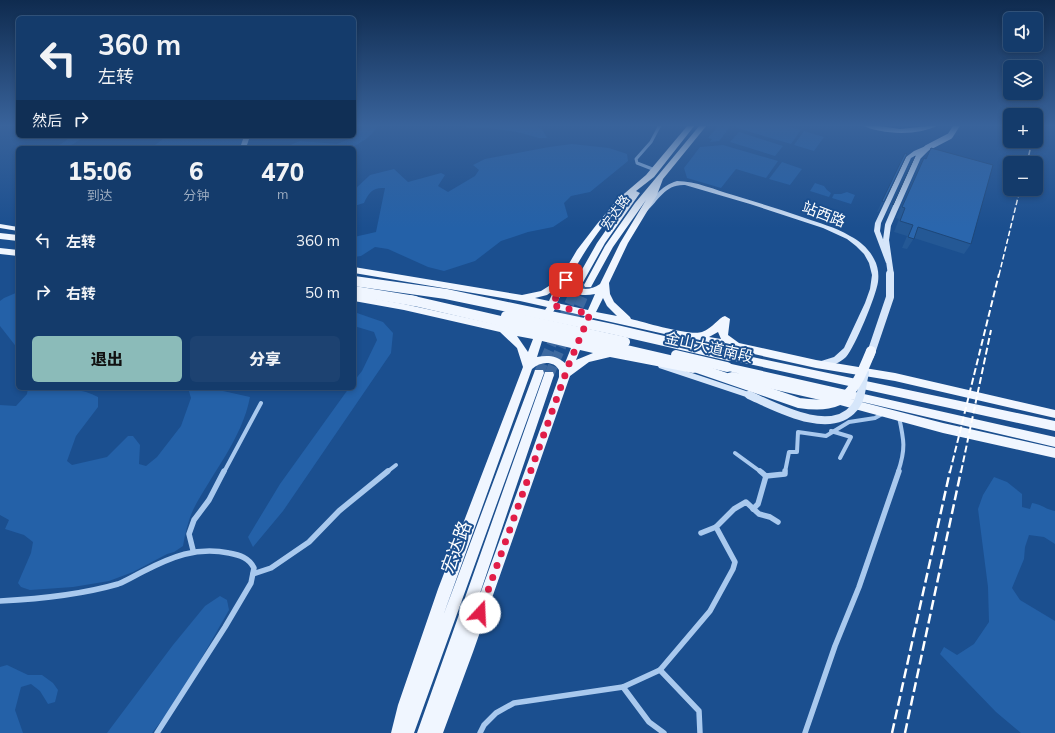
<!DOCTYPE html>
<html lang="zh">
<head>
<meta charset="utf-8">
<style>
  :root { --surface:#143b6b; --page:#1d4271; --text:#f1f3f6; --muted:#9dadc1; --line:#33557e; --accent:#8bbbb9 }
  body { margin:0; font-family:Mulish,"Noto Sans SC",sans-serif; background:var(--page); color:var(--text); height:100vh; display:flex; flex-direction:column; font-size:15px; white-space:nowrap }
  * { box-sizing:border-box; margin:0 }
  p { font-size:13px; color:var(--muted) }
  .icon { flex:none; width:22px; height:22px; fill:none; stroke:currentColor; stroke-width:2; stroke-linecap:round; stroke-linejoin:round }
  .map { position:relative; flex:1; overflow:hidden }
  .panel { position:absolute; left:16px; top:146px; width:340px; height:244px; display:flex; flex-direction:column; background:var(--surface); border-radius:6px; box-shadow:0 2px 6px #0003,0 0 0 1px var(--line) }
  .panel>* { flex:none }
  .banner { position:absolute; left:16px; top:16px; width:340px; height:122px; border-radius:6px; box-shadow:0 2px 6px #0003,0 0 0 1px var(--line); background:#143b6b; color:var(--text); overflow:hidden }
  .controls { position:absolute; left:1003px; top:12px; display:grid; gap:8px }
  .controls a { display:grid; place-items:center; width:40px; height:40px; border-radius:6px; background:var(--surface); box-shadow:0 2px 6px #0003,0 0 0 1px var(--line); font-size:20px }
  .pin { position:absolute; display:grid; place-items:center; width:34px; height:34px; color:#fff; margin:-17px; border-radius:8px; box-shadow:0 2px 6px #0006 }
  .me { position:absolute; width:44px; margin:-22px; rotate:20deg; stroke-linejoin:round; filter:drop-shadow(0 0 3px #0008) }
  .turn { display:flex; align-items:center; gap:14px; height:84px; padding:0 16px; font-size:18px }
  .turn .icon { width:52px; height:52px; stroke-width:2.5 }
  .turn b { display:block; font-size:28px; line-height:34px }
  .then { display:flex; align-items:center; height:38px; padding:0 16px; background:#0003; gap:8px; font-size:15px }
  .eta { display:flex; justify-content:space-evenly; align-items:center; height:68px; text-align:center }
  .eta b { font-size:24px; font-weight:800; line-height:28px }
  .cta { display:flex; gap:8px; margin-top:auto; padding:8px 16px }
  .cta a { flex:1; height:46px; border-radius:6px; background:var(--accent); color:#111; font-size:16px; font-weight:800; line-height:46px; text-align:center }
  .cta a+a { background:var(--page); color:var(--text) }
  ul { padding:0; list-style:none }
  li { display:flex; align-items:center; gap:12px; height:52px; padding:0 16px }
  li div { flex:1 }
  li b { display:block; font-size:15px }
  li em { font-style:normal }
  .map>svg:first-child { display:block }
</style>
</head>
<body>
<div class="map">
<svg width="1055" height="733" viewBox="0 0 1055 733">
  <rect width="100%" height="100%" fill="#1b4f8f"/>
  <!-- green -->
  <g fill="#2461a8">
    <path d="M359,125h19c-5,11 -18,19 -29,23h-66l17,-7 37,3 12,-5 13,-12z"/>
    <polygon points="462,125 533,125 542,129 547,138 539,138 517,132 488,128 468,128"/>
    <polygon points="724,125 728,125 730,127 719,141 710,142 712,139 708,138 718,126 723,127"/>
    <polygon points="734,125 783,125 801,130 791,144 737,128"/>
    <polygon points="804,131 824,137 814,151 794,145"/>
    <polygon points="739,132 783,146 775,156 730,142"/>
    <path d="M72,136h12c-11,10 -18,12 -33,12l10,-4z"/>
    <polygon points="167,136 244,136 240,148 151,148"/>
    <path d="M572,144l37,4 18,6 1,7 -38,31 -19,4 -7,7 4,14 -15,10 -25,5 -27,9 -26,20 -31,10 -16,-4 -40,-18 -13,-2 -14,9 -7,1v-20l22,-5 9,-44c-12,-1 -16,4 -21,15l-10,3v-16l16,-15 24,-6 14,13 33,-9 4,2 -7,11 10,6 27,-16 4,-6 -6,-5 12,-6 64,-12z"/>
    <polygon points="723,145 778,161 766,178 736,169 721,188 687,178 684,168 700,147"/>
    <polygon points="782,162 802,169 790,185 769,179"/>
    <polygon points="815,183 824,186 827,190 831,193 829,197 810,191"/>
    <polygon points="847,192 855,195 851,204 832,198 834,194 841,194"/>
    <polygon points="18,292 18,349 0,326 0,301 4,298"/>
    <polygon points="354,310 357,313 383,322 393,333 391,353 283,511 253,547 248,537 280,484 349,388 354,388 354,381 362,371 377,340 374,332 354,326"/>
    <path d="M28,388c23,0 49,-2 70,9v10l-22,29 -9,25 5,4 35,-8 21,-21h5l7,9 -1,19 7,2 11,-9 24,-31 10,-28 -3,-10h35v3l27,6c-8,42 -38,76 -57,113 -5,11 -8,24 -10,36l-9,6 -7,2 -34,18 -24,9 -36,6 -43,3 -9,-3 -3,-4 13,-30 2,-11 -9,-7 -19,-6 4,-9 -9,-5v-110l16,1 11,-12z"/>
    <path d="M994,477l13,5 15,12v13l8,2 2,-6c9,1 15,7 23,8v33l-11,-7 -15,-2 -4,12 -1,12 -12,29 8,12 35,21v112h-34l-25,-21 -56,-58 4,-7 13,8 17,-11 15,-22 -1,-35 -10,-78 5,-14z"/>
    <polygon points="220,596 227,600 229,610 179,698 152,733 107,733 173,645 205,606"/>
    <polygon points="7,665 28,675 42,675 53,683 58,690 55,702 48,704 40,691 31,684 21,687 15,710 23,733 0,733 0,667"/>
  </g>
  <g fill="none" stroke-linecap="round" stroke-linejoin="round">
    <!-- primary-tunnel -->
    <g stroke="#3d69a0" stroke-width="10" stroke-dasharray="10 5" stroke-linecap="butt">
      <polyline points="539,373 579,282"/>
      <polyline points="549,375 588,285"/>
    </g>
    <!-- street-far2 -->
    <polyline stroke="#a9c9ee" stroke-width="3" points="655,170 637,163 636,159 651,142 660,125"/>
    <!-- street-far1 -->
    <g stroke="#a9c9ee" stroke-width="4">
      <polyline points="831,431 851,437 840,458"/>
      <polyline points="735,453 761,472"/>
      <polyline points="224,472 261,403"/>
      <polyline points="387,472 396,465"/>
      <polyline points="785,472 789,452 797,452 798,432 826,436 849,422 875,418 884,413"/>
      <path d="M898,472c8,-23 6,-32 1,-55"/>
    </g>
    <!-- street -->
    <g stroke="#a9c9ee" stroke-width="5.5">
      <polyline points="760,471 766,476 785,474 785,471"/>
      <polyline points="753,509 758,504 766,476"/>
      <polyline points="701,533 716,527"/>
      <polyline points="193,550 189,534 194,520 209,500 224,471"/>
      <polyline points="253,574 271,568 309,542 339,511 388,471"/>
      <path d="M0,601c39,-2 80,-6 118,-17 8,-3 16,-8 24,-12 29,-15 55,-26 87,-19 11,2 20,5 25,15l-3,15 -26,44 -68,106"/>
      <polyline points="660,670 699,711 700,733"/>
      <polyline points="623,687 649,722 664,733"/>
      <polyline points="480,733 484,725 496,713 514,703 623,687 660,670 710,611 733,569 735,562 716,527 734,509 746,502 759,514 770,517 778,522"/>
      <polyline points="805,733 835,646 859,587 899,471"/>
    </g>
    <!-- secondary -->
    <g fill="#d6e6fa" fill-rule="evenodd">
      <path d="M862,125h10l28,4 38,-4c-18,11 -57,10 -76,0z"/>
      <polygon points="244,136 250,136 246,148 240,148"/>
      <polygon points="928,145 933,146 911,158 881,223 880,231 891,261 890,263 886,263 874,231 875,223 906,157 914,151"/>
      <path d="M677,181c19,0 38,9 56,14 23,7 46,14 69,22 17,6 33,10 48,19 10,5 19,13 24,23 4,7 5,15 4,23 -2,14 -23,65 -32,75 -6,6 -19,12 -28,9l-1,-2 1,-2 16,-5 10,-9 21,-45 5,-14 2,-14 -3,-12 -5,-9 -8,-8 -9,-7 -24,-11 -73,-24 -65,-19c-20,-1 -26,15 -39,27h-4v-2c12,-12 18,-24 35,-29z"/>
      <polygon points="662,363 752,393 753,395 752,397 749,398 659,368 658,366 659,364"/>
    </g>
    <!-- primary -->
    <g fill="#f0f6ff" fill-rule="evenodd">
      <path d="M688,125h7l-41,52 -18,14 4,2 -35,50 -23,41h-6l-1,-2 22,-39 32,-46c-24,23 -43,51 -59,80 6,14 18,15 30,7l20,-41 26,-43 -33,47 -22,40h-6l-1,-2 21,-39 30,-43 65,-78h7l-44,54 -6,16 -29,48 -19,40 1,11 4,8 16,15 1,2c16,4 59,17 71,13 11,-4 16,-14 23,-16l5,3 -2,16 11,8 77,17 79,13 160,37v8l-160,-37 -79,-13 -223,-50 -2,3 -3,1 -5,-3 2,-3 -30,-7 -2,3 -3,1 -5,-3 2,-3 -27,-6 -166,-28v-6l168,28 19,-4 19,-12 17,-29 20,-26 21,-25 28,-24zM565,286c8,10 20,10 30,8l-7,16 -31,-7zM554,290l-5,11 -14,-3 12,-3zM603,298l4,8 10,10 -21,-4zM718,332l3,7 -12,-2z"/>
      <polygon points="0,224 18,227 18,231 0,228"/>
      <polygon points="0,233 18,235 18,241 0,239"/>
      <polygon points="0,248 18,250 18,256 0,254"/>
      <path d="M354,295l50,9 132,29 2,-3h6l2,2 -1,3 29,6 2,-3h6l1,5 110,22 4,1 1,3 -1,3 -4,1 -83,-16 -21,5 -19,14 -97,276 -30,81h-26l127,-358 1,-3h8l1,3 -79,233 84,-231v-7c-6,-10 -19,-8 -27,-1l-89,247 91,-243 1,-3h8l1,3 -130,360h-23l7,-28 40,-116 85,-222 -6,-19 -17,-16 -96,-22 -50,-9zM517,336l16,3 -5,13zM542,341l29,7 -6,15c-9,-8 -18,-8 -28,-6zM580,350l13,3 -17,7z"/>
      <polygon points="729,352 1055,421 1055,431 726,359 724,356 726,353"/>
      <polygon points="727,363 1055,437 1055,447 850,399 943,423 1055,448 1055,458 943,433 829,402 732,380 728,379 727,376 728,373 732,372 742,374 723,370 722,367 723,364"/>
    </g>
    <!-- rail-far2 -->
    <g stroke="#fff" stroke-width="1.5" stroke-dasharray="5.5 2.5" stroke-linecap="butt">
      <polyline points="1027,163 1032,141"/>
      <polyline points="999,275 1020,189"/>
    </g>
    <!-- rail-far1 -->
    <g stroke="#fff" stroke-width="2" stroke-dasharray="7 3" stroke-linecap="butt">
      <polyline points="950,472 999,274"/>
      <polyline points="961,472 991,330"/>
    </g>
    <!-- rail -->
    <g stroke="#fff" stroke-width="2.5" stroke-dasharray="10 4" stroke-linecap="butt">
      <polyline points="892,733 950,471"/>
      <polyline points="905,733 961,471"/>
    </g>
    <!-- secondary-bridge-far1 -->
    <polyline stroke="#d6e6fa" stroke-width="6" points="891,275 886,240 888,225 894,211 918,157 927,148 950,136 957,125"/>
    <!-- secondary-bridge -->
    <g stroke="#d6e6fa" stroke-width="8">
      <polyline points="870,356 890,297 890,274"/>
      <path d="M749,395c27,12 81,42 105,13 8,-9 8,-24 11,-35"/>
    </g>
    <!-- primary-bridge -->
    <g stroke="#f0f6ff" stroke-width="10">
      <polyline points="354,281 446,294 612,329 729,356"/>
      <polyline points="354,291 415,301"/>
      <path d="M410,300l273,63 116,40c48,7 55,-11 72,-52"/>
      <polyline points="506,316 625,342"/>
      <polyline points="676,355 727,367"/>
    </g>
  </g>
  <!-- wall -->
  <g fill="#245895">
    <polygon points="931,148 971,244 964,254 914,238 907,249 902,248 907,236 894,232 899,219 896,218 918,169 924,158 925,159"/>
    <polygon points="905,153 884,202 878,212 877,212"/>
    <polygon points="915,156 893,205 887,215 886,215 909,166"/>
  </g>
  <!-- building -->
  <g fill="#2a66ad" stroke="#1d4779">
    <polygon points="931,148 993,165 971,244 918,227 914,239 908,237 913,225 900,221 905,208 902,207 924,158 926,159"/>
    <polygon points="905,153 907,154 884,202 882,201"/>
    <polygon points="915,156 893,205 892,204"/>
  </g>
  <!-- sky -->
  <linearGradient id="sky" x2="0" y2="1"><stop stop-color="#0f2b4f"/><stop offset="0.55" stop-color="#39639b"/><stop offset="1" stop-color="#39639b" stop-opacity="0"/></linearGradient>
  <rect width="1055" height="228" fill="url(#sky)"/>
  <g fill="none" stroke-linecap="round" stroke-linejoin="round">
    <!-- route -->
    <polyline stroke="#e11d48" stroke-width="7" stroke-dasharray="0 12.6" points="480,613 569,364 590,314 552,305 566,278 566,280"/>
  </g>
  <g text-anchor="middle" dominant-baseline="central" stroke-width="4" stroke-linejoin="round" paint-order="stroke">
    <!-- far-street labels -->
    <g font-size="13" fill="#fff" stroke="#1b4f8f">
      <text transform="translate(615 212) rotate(-55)">宏达路</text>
    </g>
    <!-- street labels -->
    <g font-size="15" fill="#fff" stroke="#1b4f8f">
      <text transform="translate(824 214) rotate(21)">站西路</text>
      <text transform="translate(709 347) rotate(13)">金山大道南段</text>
    </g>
    <!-- near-street labels -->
    <g font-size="18" fill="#fff" stroke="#1b4f8f">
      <text transform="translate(456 547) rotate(-70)">宏达路</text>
    </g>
  </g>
</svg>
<div class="controls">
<a><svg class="icon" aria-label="sound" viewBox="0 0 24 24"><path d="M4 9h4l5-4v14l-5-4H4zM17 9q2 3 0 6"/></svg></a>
<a><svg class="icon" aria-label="layers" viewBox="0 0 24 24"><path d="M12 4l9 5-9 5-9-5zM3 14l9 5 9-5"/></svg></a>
<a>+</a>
<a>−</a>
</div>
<div class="pin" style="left:566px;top:280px;background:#d93025"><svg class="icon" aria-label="arrive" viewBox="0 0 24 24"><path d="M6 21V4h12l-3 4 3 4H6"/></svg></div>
<svg class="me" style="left:480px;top:613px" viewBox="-20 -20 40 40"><circle r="19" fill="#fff"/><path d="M0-13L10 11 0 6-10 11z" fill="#e11d48"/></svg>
<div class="banner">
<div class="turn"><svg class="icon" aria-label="left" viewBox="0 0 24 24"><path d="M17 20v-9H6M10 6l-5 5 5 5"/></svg><div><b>360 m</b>左转</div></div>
<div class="then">然后<svg class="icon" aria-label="right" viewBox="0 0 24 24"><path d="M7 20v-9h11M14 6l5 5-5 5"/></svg></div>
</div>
<section class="panel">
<div class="eta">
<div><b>15:06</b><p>到达</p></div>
<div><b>6</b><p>分钟</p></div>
<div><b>470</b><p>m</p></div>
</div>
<ul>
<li><svg class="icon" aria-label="left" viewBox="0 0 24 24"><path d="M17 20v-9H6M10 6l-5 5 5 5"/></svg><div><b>左转</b></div><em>360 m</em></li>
<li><svg class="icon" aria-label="right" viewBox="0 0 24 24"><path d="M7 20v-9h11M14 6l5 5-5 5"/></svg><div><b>右转</b></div><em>50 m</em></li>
</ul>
<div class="cta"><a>退出</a><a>分享</a></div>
</section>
</div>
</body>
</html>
